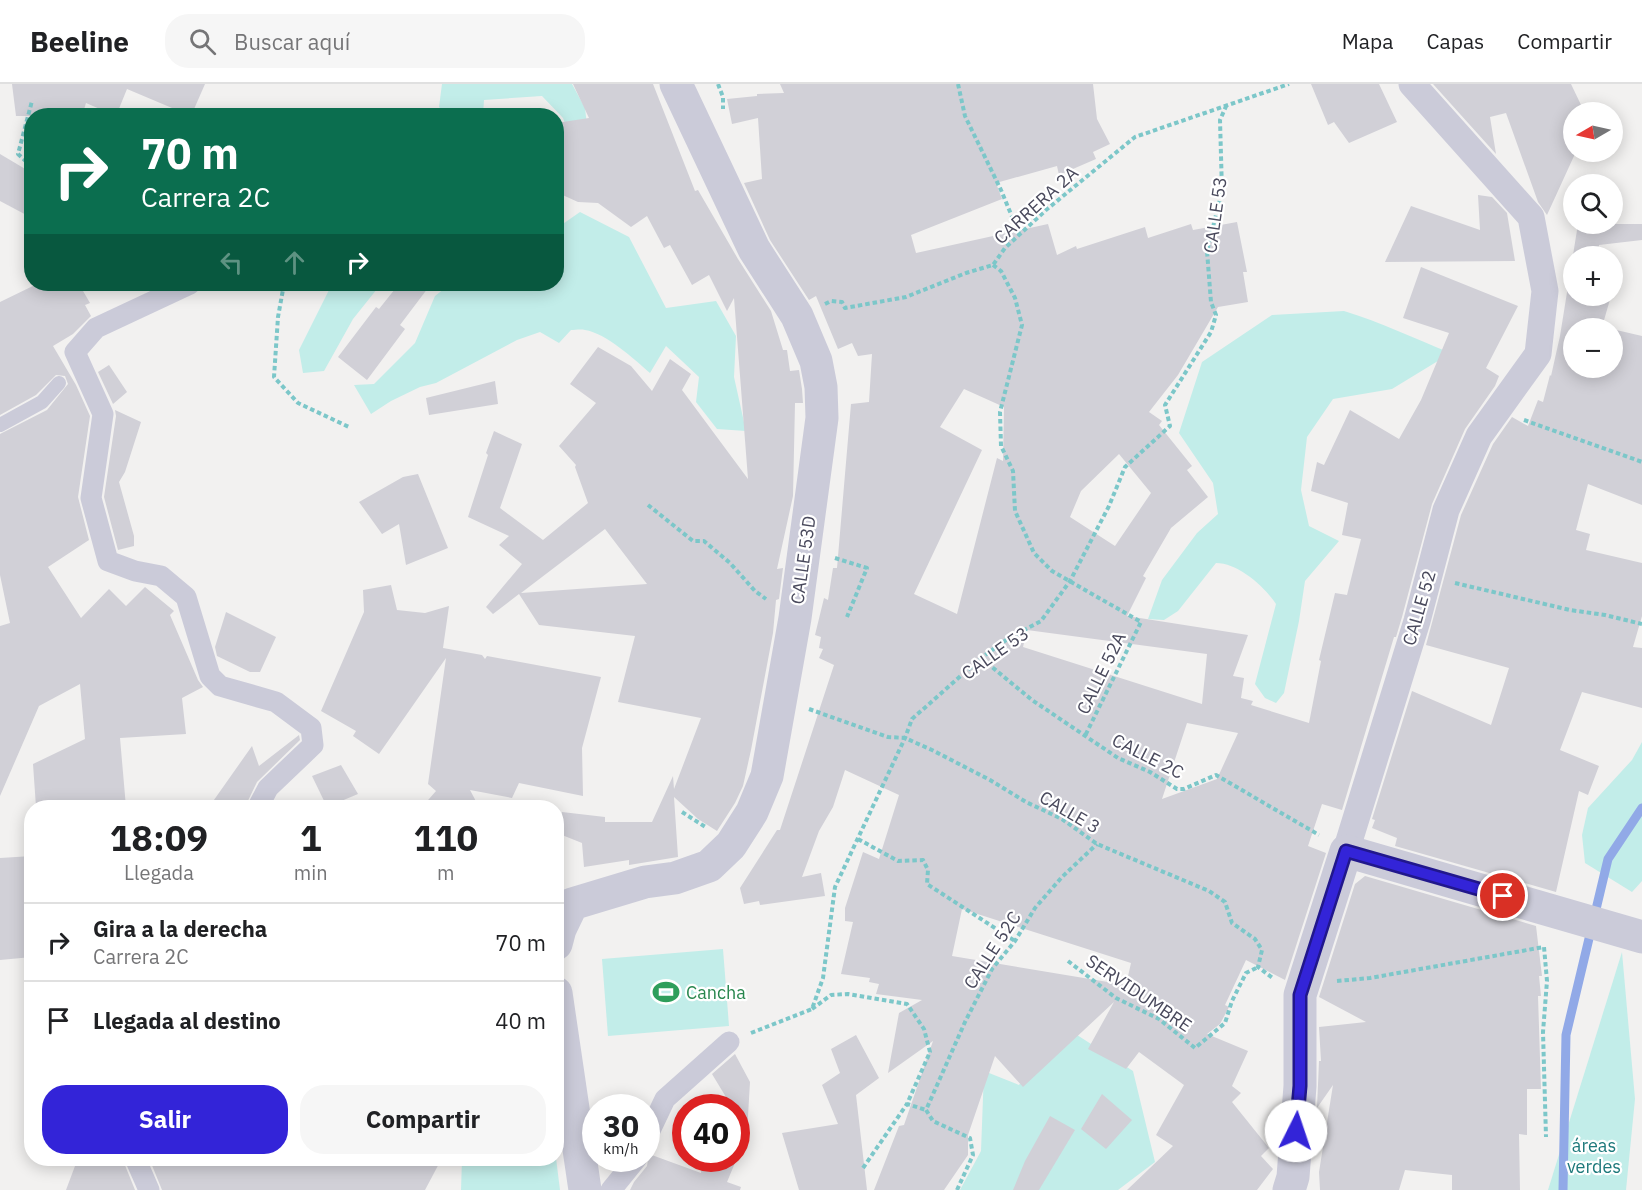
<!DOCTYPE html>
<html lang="es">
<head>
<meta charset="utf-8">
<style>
  :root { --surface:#fff; --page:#f6f6f6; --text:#202124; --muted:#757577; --line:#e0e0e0; --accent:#3324d8 }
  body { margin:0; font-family:"IBM Plex Sans",sans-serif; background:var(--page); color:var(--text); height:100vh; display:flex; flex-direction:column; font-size:22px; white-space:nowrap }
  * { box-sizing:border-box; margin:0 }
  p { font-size:20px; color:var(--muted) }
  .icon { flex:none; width:33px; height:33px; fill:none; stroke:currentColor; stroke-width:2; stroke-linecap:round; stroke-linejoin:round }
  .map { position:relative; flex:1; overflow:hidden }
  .side { position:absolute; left:24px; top:716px; width:540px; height:366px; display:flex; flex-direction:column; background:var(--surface); border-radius:24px; box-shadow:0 3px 15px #0003 }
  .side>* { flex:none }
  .banner { position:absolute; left:24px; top:24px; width:540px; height:183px; border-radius:24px; box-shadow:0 3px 15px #0003; background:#0b6e4f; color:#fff; overflow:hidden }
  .needle { width:39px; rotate:261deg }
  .buttons { position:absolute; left:1563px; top:18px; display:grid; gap:12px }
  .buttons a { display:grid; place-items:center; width:60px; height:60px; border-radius:50%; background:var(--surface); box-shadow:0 3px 15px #0003; font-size:30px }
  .speed { position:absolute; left:582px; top:1010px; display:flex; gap:12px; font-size:30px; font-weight:700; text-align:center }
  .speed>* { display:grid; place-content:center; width:78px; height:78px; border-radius:50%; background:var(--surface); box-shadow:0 3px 15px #0003; line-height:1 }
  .speed small { font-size:15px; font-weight:400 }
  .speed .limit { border:9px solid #d22; background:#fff; color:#111 }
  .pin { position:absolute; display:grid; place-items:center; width:51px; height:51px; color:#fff; margin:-26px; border:3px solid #fff; border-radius:50%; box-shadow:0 2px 6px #0007 }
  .me { position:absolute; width:66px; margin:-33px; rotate:4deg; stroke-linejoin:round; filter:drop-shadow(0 0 4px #0008) }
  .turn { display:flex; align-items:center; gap:21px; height:126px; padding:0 18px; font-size:27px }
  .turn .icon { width:78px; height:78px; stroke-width:2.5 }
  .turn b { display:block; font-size:42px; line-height:51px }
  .lanes { display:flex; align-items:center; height:57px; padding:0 18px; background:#0003; justify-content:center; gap:30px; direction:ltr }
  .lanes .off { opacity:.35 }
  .eta { display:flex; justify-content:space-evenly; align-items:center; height:102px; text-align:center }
  .eta b { font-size:36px; font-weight:800; line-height:42px }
  .primary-button { display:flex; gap:12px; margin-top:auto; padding:12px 18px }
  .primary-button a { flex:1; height:69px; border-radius:24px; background:var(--accent); color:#fff; font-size:24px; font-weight:800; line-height:69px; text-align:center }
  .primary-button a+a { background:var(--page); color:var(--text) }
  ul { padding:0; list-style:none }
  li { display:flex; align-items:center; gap:18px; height:78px; padding:0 18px; border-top:2px solid var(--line) }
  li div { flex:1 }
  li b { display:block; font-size:22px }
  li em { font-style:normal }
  header { display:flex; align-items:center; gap:36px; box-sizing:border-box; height:84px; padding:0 30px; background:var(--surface); border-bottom:2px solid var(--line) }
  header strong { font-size:28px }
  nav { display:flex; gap:33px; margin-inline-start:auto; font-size:21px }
  .search { width:420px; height:54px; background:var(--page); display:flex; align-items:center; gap:15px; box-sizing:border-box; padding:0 21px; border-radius:24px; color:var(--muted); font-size:22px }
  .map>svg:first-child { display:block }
</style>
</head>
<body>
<header>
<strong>Beeline</strong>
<div class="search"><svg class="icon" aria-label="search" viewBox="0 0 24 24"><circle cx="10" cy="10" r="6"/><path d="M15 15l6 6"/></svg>Buscar aquí</div>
<nav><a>Mapa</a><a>Capas</a><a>Compartir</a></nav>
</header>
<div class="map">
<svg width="1642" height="1106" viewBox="0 0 1642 1106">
  <rect width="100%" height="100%" fill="#f2f1f0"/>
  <!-- green -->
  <g fill="#c2ede9">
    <polygon points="442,0 572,0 585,24 590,67 576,69 563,34 542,12 484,16 483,31 447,31 439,23"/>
    <path d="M580,128l49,25 37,71 50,-7 20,35 -2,41 12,54 -29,-2 -21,-27 3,-25 -33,-31 -16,27c-16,-14 -44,-40 -65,-43 -4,-1 -10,0 -14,0l-12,13 -19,-11 -23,8 -81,43 -16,4 -29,14 -20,13 -17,-29 20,-1 41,-41 20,-47 15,-12h106l1,-56z"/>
    <polygon points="332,200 381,200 353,235 324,287 303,289 299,266"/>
    <path d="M1344,227c37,11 71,28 107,42l-59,36 -59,10 -26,38 -6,53 8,36 30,15 -34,40 -6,40 -15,72 -8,10 -11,-5 -10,-14 21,-80c-12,-18 -38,-41 -60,-41l-38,48 -14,9 -16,-1 14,-39 35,-47 21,-19 -5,-31 -34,-50 23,-71 70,-47z"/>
    <polygon points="1642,658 1642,797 1632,808 1585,779 1582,751 1588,724 1632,676"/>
    <polygon points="723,865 729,942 608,952 602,875"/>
    <polygon points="1622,868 1635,1015 1626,1106 1548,1106"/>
    <polygon points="1060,940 1133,987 1155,1078 1118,1106 960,1106 981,1067 984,987 1019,1001"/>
    <polygon points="462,1074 556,1074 560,1106 461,1106"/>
  </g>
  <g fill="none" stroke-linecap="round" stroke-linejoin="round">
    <!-- stream -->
    <polyline stroke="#91a9e7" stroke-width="9" points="1563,1106 1566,951 1608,775 1642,724"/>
  </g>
  <!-- building -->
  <g fill="#d1d0d7" fill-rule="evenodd">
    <polygon points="12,0 205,0 191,32 127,5 116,32 86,19 82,32 16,32"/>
    <path d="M573,0h80l42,107 3,-1 40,69 33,52 12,39h4l3,21 9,-1 3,19 1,14h-8l-2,93 -16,73 6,-1 -4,31 -3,1 -3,33 -22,117 -8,36 -8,17 -18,28 -19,-12 -24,-22 4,60 -49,8v-5l-45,7 -2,-24 -20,-8v-23l43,5v5h47l21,-46 1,13 27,-71 -83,-16 17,-66 -96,-11 -20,-31 -26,20 -7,-7 36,-43 -23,-19 10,-9 -41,-19 20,-62 -2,-2 8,-22 28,13 -22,64 43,32 45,-37 -13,-36 1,-2 -17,-19 37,-43 -26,-19 28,-37 33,19 21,25 18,-32 21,15 -9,16 66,89 -14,-181 -7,13 -18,-36 -17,10 -22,-40 -6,3 -17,-32 -16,11 -33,-24 -20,-1 -22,-10v-69l33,-5zM605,445l42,55 -126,9z"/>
    <path d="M780,0h313l4,35 13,25 -17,8 3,7 -37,16 -2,-9 -61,17 6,16 -91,36 5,18 132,-29 9,31 19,-9 1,3 68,-22 3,11 43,-14 2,6 44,-8 10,50h-4l5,30 -30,5 -40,68 -29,37 13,9 -3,4 33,41 -5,4 21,27 -37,31 -28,48 3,2 -19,38 121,19 -15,41 11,2 -3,20 12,3 -2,4 58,18 12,-62 -2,-1 16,-67 12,2 14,-56 -19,-4 6,-32 -37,-12 6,-29 7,3 26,-55 49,29 22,-39 28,-67 -46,-15 18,-51 97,39 -32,62 13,8 -4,10 -30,43 -33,75 -30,113 -6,20h-2l-52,173 -20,-6 -14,42 18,7 -41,127 -39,-20 -21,45 4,2 -9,17 -13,10 41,17 -16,35 9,7 -9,9 37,46 -8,8 12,13 -16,21h-130l46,-44 -17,-11 28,-50 -45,-33 -13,17 -38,-20 26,-47 -91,85 -28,-31 -27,79v20l-24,35h-70l25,-64 5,-1 29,-84 -45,32 11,-60 23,-13 -46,-6 3,-10 -10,-2 1,-4 -29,-4 12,-52 -8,-1v-13l18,-56 16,7 20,-64 -54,-25 -12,37 -14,24 -17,46 19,-4 4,23 -65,9 -1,-4 -15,3 -4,-16 37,-58h3l54,-165 -15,-7 4,-9 -4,-1 2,-11 -6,-2 9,-37 4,2 5,-32h4l14,-164 18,-2 3,-48 -14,2 -6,-13 -14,6 -22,-53 -7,4 -39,-60 -26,-57 18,-4 -4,-61 -26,6 -5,-25 30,-3v-2l27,-1zM964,305l40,18 -1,54 -6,-3 -40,156 -43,-20 68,-144 -42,-23zM1119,370l32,39 -36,53 -45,-29 11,-26zM1027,546l180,24 -5,50 -179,-57zM1187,639l51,10 -21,46 -55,20zM962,825l169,54 -5,22 -174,-29z"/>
    <polygon points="1311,0 1379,0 1397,38 1349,59 1334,38 1328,41"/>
    <polygon points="1433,0 1571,0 1582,23 1574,27 1574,72 1547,131 1538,118 1506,29 1490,33 1496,70"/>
    <polygon points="0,70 32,89 32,134 0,117"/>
    <polygon points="1478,111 1492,113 1507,129 1515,177 1385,178 1411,122 1480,146"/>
    <polygon points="1578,140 1642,140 1642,156 1599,161 1598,172 1574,172 1574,212 1611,212 1602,243 1610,244 1574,244 1574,284 1612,284 1612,245 1642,252 1642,421 1588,400 1576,446 1590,450 1586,466 1642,479 1642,532 1633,563 1642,564 1642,624 1582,608 1560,666 1599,682 1588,711 1579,707 1556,808 1395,762 1397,754 1372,744 1375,736 1372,735 1412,607 1491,641 1509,584 1426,561 1461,431 1493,360 1512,333 1528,342 1538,316 1543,318 1550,291 1551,292 1560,252"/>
    <polygon points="37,200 79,200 90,219 85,221 91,232 73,250 53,262 76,301 90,332 78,413 89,456 48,483 81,534 109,505 126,522 145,503 174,527 170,531 198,596 203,603 182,614 186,650 120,654 126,723 36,723 33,680 85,655 80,600 39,622 0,712 0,542 10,539 0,491 0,350 47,326 68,300 65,292 56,291 36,311 0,331 0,218"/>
    <polygon points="399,200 431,200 400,241 405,245 367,296 338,273 376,223 379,225"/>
    <polygon points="109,281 127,308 113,320 98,288"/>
    <polygon points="495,297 498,320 429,331 426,314"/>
    <polygon points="115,326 141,338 125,388 119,398 134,452 134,462 118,466 104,413 116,332"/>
    <polygon points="418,390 448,464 406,481 399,440 382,450 359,418 403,393"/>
    <polygon points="391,501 397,526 425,529 449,522 443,564 482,571 485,575 487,572 601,593 582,664 583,712 519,699 512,714 470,706 479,723 422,723 436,707 428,700 446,574 379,670 353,652 356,647 321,627 364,528 363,506"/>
    <polygon points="226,528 276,553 260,588 250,588 217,572 215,563"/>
    <polygon points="299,651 300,656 257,698 245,723 209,723 252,662 259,682"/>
    <polygon points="341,681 358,710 327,723 312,692"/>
    <polygon points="32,772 32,873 0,876 0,774"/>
    <polygon points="1365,792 1536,842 1542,892 1539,892 1541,912 1538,912 1541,1005 1527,1005 1527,1051 1519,1050 1520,1106 1452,1106 1452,1091 1405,1086 1399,1106 1320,1106 1319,1088 1333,1001 1317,1024 1319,977 1321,977 1319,943 1366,938 1319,913 1355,800"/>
    <polygon points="856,951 879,994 856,1011 867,1106 799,1106 782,1049 838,1040 822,1001 840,989 831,965"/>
    <polygon points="735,970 750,998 747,1049 736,1032 736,1023 732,1023 712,990"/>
    <polygon points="1102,1010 1132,1036 1106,1065 1081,1045"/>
    <polygon points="1050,1032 1075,1046 1039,1106 1013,1106 1025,1077"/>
    <polygon points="649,1070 701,1089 702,1074 737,1074 727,1098 741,1103 740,1106 630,1106 634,1098 647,1082"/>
    <polygon points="78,1074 122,1074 135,1106 66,1106"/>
    <polygon points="149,1074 442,1074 425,1106 162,1106"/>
  </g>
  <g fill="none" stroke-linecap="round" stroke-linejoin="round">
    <!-- path -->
    <g stroke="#7cc7c9" stroke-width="4" stroke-dasharray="4.5 3" stroke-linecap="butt">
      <polyline points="718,0 723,13 723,25"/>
      <polyline points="958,0 965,32 1001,106 1020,152"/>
      <polyline points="32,83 18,70 32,17"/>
      <polyline points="993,181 1001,187 1015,214 1022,241 1000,328 1001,362 1013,387 1015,427 1034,469 1052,487 1141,538 1085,652"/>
      <polyline points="284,200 278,233 274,293 298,319 349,343"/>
      <polyline points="825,220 831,217 842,218 845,224 906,213 966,189 993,181 1005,164 1046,126 1135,53 1289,0"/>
      <polyline points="1524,336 1642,378"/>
      <polyline points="648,421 693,457 704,457 730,479 755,507 766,515"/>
      <polyline points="835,474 867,484 847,533"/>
      <polyline points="1455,499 1570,526 1605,531 1642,540"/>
      <polyline points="981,574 1032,616 1118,674 1150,688 1177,705 1184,705 1216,691 1319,751"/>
      <polyline points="809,625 888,653 905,654 932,666 990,696 1026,718 1062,735 1097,760 1209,807 1225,818 1232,839 1255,855 1262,866 1258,883 1274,895"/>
      <polyline points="682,728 707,744"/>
      <polyline points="858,755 898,777 923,776 928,786 927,800 1015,857"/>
      <polyline points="1068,877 1116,914 1159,935 1195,964 1225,939 1232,917 1246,889 1258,883"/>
      <polyline points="1337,897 1370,894 1544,863 1547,897 1543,948 1546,1053"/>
      <polyline points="812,925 831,911 848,910 907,920 924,945 930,968 907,1020 926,1026"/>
      <polyline points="751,949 812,925 823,894 835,803 905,654 912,635 981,574 1009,554 1041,537 1070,497 1109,422 1125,383 1170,342 1165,321 1211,248 1216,231 1211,218 1207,167 1222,107 1220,36 1227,20"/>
      <polyline points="863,1084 907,1020"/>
      <polyline points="957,1106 973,1071 970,1054 933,1037 926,1026 965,938 992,885 1015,857 1035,824 1062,793 1097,760"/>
    </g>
    <!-- service -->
    <polyline stroke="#cbcbd9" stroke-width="14" points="0,341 42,318 59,299"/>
    <!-- pedestrian -->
    <g stroke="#cbcbd9" stroke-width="21">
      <polyline points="190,200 96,244 75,268 103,330 91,414 108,477 135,487 161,492 186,513 210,592 220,602 276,618 311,644 313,661 268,704 258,723"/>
      <polyline points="646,1055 665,1015 729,958"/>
      <polyline points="135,1074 149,1106"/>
      <polyline points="611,1106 637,1074"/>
    </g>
    <!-- minor -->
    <polyline stroke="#cbcbd9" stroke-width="27" points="1346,767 1417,537 1446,426 1479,352 1538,270 1545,207 1531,133 1412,0"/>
    <!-- tertiary -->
    <g stroke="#cbcbd9" stroke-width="33">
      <polyline points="556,860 560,845 572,820 645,798 675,794 709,782 731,761 752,728 767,692 795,534 822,334 821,303 816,277 797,232 754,165 676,0"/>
      <polyline points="556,909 585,1106"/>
      <polyline points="1289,1106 1293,1093 1300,1002 1300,911 1346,767 1642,853"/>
    </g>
  </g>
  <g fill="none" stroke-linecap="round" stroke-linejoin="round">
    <!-- route casing -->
    <g stroke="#21178c" stroke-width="15">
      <polyline id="route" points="1296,1047 1300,1002 1300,911 1346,767 1503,812"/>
    </g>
    <!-- route -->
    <use href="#route" stroke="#3324d8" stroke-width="10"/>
  </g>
  <!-- icons -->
  <defs>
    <g id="stadium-bare" transform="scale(2.07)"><path d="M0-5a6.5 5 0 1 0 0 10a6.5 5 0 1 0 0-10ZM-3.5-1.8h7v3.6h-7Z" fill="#2e9e5b" stroke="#fff" stroke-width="2.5" paint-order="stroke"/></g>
  </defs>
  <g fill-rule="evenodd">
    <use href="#stadium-bare" x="666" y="908"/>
  </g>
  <g text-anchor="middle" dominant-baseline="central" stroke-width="4.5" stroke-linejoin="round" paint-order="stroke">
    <!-- street labels -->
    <g font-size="18" fill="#49495c" stroke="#fff">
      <text transform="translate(1036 121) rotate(-42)">CARRERA 2A</text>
      <text transform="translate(1215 131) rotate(-82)">CALLE 53</text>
      <text transform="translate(803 476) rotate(-82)">CALLE 53D</text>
      <text transform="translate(1419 524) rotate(-74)">CALLE 52</text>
      <text transform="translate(995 569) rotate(-35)">CALLE 53</text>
      <text transform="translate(1101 589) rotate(-64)">CALLE 52A</text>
      <text transform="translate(1148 672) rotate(27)">CALLE 2C</text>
      <text transform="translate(1070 728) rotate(30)">CALLE 3</text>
      <text transform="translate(992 866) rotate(-57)">CALLE 52C</text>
      <text transform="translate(1139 909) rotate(34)">SERVIDUMBRE</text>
    </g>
    <!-- leisure labels -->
    <g font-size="18" fill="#27864d" stroke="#fff" text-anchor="start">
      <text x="686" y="908">Cancha</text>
    </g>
    <!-- park labels -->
    <g font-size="18" fill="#1d797b" stroke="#fff">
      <text x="1594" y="1061">áreas<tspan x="1594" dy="21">verdes</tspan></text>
    </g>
  </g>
</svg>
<div class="buttons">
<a><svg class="needle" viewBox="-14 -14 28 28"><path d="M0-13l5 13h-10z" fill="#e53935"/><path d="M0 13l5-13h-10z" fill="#757577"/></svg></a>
<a><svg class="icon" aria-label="search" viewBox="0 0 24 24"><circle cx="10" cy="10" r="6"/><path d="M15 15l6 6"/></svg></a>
<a>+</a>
<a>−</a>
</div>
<div class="speed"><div>30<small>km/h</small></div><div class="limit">40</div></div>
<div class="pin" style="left:1503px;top:812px;background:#d93025"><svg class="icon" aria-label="arrive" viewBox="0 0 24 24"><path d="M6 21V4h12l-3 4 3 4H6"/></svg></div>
<svg class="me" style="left:1296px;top:1047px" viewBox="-20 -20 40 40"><circle r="19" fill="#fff"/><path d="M0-13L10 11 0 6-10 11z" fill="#3324d8"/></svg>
<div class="banner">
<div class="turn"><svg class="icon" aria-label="right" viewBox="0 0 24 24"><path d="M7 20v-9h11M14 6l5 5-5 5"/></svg><div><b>70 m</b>Carrera 2C</div></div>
<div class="lanes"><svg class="icon off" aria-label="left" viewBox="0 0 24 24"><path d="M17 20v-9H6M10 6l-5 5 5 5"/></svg><svg class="icon off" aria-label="ahead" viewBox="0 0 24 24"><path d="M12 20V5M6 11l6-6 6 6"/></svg><svg class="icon" aria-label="right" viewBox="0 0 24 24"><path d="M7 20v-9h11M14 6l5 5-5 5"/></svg></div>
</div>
<section class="side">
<div class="eta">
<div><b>18:09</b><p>Llegada</p></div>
<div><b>1</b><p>min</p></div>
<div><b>110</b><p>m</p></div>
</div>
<ul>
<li><svg class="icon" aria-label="right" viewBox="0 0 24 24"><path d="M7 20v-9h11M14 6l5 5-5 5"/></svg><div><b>Gira a la derecha</b><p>Carrera 2C</p></div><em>70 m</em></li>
<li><svg class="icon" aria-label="arrive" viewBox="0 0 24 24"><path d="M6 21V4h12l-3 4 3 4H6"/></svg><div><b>Llegada al destino</b></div><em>40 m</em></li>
</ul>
<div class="primary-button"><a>Salir</a><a>Compartir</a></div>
</section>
</div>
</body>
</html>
